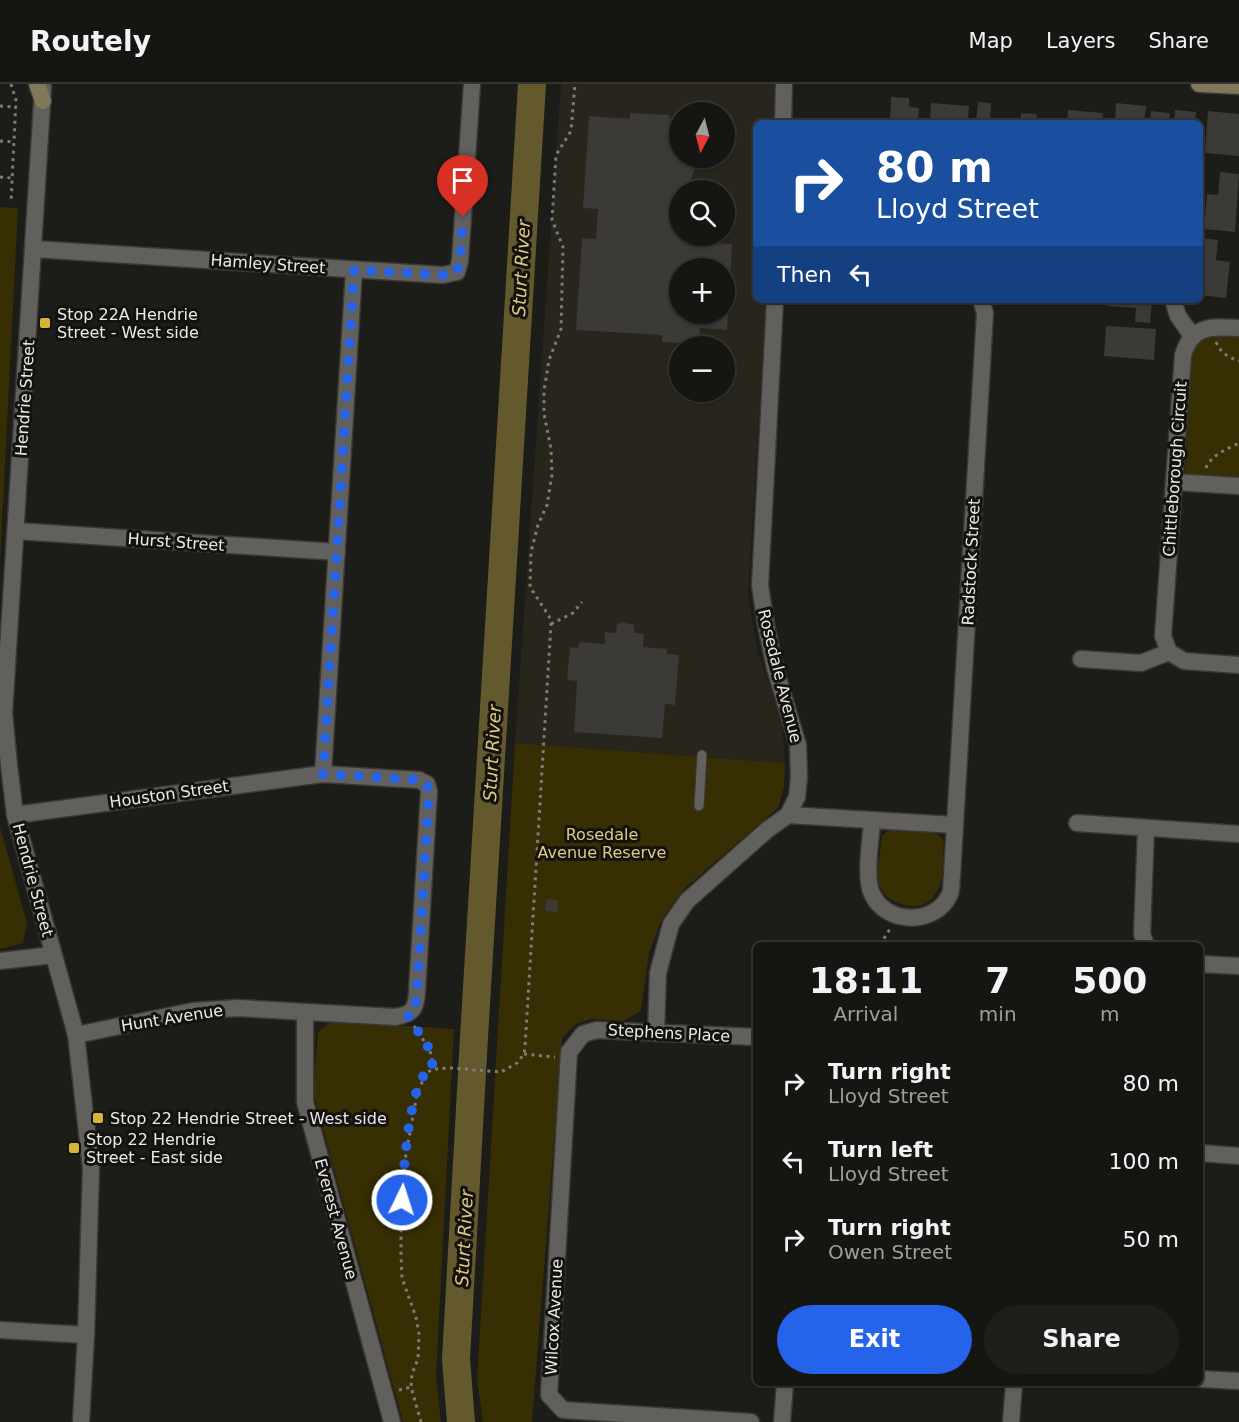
<!DOCTYPE html>
<html lang="en">
<head>
<meta charset="utf-8">
<style>
  :root { --surface:#151512; --page:#1e1e1b; --text:#f1f3f6; --muted:#9d9f9f; --line:#343432; --accent:#2563eb }
  body { margin:0; font-family:"DejaVu Sans",sans-serif; background:var(--page); color:var(--text); height:100vh; display:flex; flex-direction:column; font-size:22px; white-space:nowrap }
  * { box-sizing:border-box; margin:0 }
  p { font-size:20px; color:var(--muted) }
  .icon { flex:none; width:33px; height:33px; fill:none; stroke:currentColor; stroke-width:2; stroke-linecap:round; stroke-linejoin:round }
  .map { position:relative; flex:1; overflow:hidden }
  .panel { position:absolute; left:753px; top:858px; width:450px; height:444px; display:flex; flex-direction:column; background:var(--surface); border-radius:9px; box-shadow:0 2px 4px #0004,0 0 0 2px var(--line) }
  .panel>* { flex:none }
  .guide { position:absolute; left:753px; top:36px; width:450px; height:183px; border-radius:9px; box-shadow:0 2px 4px #0004,0 0 0 2px var(--line); background:#1a4fa0; color:#fff; overflow:hidden }
  .needle { width:39px; rotate:187deg }
  .tools { position:absolute; left:669px; top:18px; display:grid; gap:12px }
  .tools a { display:grid; place-items:center; width:66px; height:66px; border-radius:50%; background:var(--surface); box-shadow:0 2px 4px #0004,0 0 0 2px var(--line); font-size:30px }
  .pin { position:absolute; display:grid; place-items:center; width:51px; height:51px; color:#fff; margin:-62px -26px; border-radius:50% 50% 50% 0; rotate:-45deg; box-shadow:0 0 6px #0007 }
  .pin .icon { rotate:45deg }
  .me { position:absolute; width:66px; margin:-33px; rotate:4deg; stroke-linejoin:round; filter:drop-shadow(0 0 4px #0008) }
  .turn { display:flex; align-items:center; gap:21px; height:126px; padding:0 24px; font-size:27px }
  .turn .icon { width:78px; height:78px; stroke-width:2.5 }
  .turn b { display:block; font-size:42px; line-height:51px }
  .then { display:flex; align-items:center; height:57px; padding:0 24px; background:#0003; gap:12px; font-size:22px }
  .eta { display:flex; justify-content:space-evenly; align-items:center; height:102px; text-align:center }
  .eta b { font-size:36px; font-weight:600; line-height:42px }
  .button { display:flex; gap:12px; margin-top:auto; padding:12px 24px }
  .button a { flex:1; height:69px; border-radius:36px; background:var(--accent); color:#fff; font-size:24px; font-weight:600; line-height:69px; text-align:center }
  .button a+a { background:var(--page); color:var(--text) }
  ul { padding:0; list-style:none }
  li { display:flex; align-items:center; gap:18px; height:78px; padding:0 24px }
  li div { flex:1 }
  li b { display:block; font-size:22px }
  li em { font-style:normal }
  header { display:flex; align-items:center; gap:36px; box-sizing:border-box; height:84px; padding:0 30px; background:var(--surface); border-bottom:2px solid var(--line) }
  header strong { font-size:28px }
  nav { display:flex; gap:33px; margin-inline-start:auto; font-size:21px }
  .map>svg:first-child { display:block }
</style>
</head>
<body>
<header>
<strong>Routely</strong>
<nav><a>Map</a><a>Layers</a><a>Share</a></nav>
</header>
<div class="map">
<svg width="1239" height="1338" viewBox="0 0 1239 1338">
  <rect width="100%" height="100%" fill="#1c1c18"/>
  <!-- built -->
  <path fill="#27251c" fill-rule="evenodd" d="M561,0h217l-2,39h-20v177h10l-18,296 10,57 24,68 3,42 -270,-20zM680,28h44v46h-44zM680,106h44v46h-44zM680,184h44v46h-44zM680,262h44v46h-44z"/>
  <!-- green -->
  <g fill="#372e04">
    <polygon points="0,123 18,124 0,479"/>
    <path d="M1211,251l28,1v146l-54,-3 5,-124c5,-11 10,-16 21,-20z"/>
    <polygon points="515,659 785,679 784,703 778,724 685,804 663,833 649,868 641,927 624,937 591,935 576,940 562,954 532,1338 483,1338 477,1296"/>
    <polygon points="0,743 27,839 23,859 1,865 0,865"/>
    <path d="M893,743l41,3 10,11c-1,11 0,37 -5,46 -1,3 -5,9 -7,12 -14,14 -44,6 -52,-12 -5,-12 1,-37 2,-51z"/>
    <polygon points="332,937 454,945 436,1292 441,1338 403,1338 313,1008 318,948"/>
  </g>
  <g fill="none" stroke-linecap="round" stroke-linejoin="round">
    <!-- river -->
    <polyline stroke="#64592d" stroke-width="28" points="461,1338 456,1275 474,953 532,0"/>
  </g>
  <!-- building -->
  <g fill="#3b3a36" fill-rule="evenodd">
    <polygon points="891,13 909,14 909,23 919,24 918,39 890,39"/>
    <polygon points="978,18 991,19 990,36 1002,37 1002,39 976,39"/>
    <polygon points="931,19 969,22 968,39 930,39"/>
    <polygon points="1116,19 1146,22 1144,39 1115,39"/>
    <polygon points="1068,26 1103,29 1102,39 1067,39"/>
    <polygon points="1175,26 1196,28 1195,39 1174,39"/>
    <polygon points="1151,27 1170,29 1169,39 1150,39"/>
    <polygon points="1208,27 1239,30 1239,72 1205,69"/>
    <path d="M630,29l39,2v4h11v39h16v9l-6,14 -1,9h-9v46h37l-1,7 16,1 -5,86 -27,-2 -1,16 -37,-2v-7l-86,-5 6,-92 14,1 2,-30 -15,-1 6,-92 41,3zM680,184h44v46h-44z"/>
    <polygon points="1021,29 1037,30 1036,39 1020,39"/>
    <polygon points="1220,88 1239,90 1235,148 1204,145 1207,110 1218,111"/>
    <polygon points="1200,154 1218,156 1216,176 1230,178 1226,214 1200,211"/>
    <polygon points="1107,216 1152,216 1150,239 1135,238 1136,224 1106,222"/>
    <polygon points="1106,242 1156,245 1154,276 1104,272"/>
    <polygon points="623,538 634,541 634,549 644,550 643,563 667,565 667,570 679,571 675,621 665,620 662,654 574,648 577,597 567,596 570,563 578,564 579,558 605,560 605,548 616,549 617,540"/>
    <polygon points="546,815 558,816 557,828 545,827"/>
  </g>
  <g fill="none" stroke-linecap="round" stroke-linejoin="round">
    <!-- service casing -->
    <g stroke="#393836" stroke-width="11">
      <polyline id="service" points="699,722 702,671"/>
    </g>
    <!-- minor casing -->
    <g stroke="#393836" stroke-width="19">
      <g id="minor">
        <polyline points="783,39 784,0"/>
        <polyline points="34,165 443,191 457,188 460,177 472,0"/>
        <polyline points="1173,216 1178,232 1193,253"/>
        <path d="M1239,244c-27,-1 -47,-4 -56,27l-20,281 6,16 15,9 55,4"/>
        <polyline points="1174,398 1239,402"/>
        <polyline points="16,447 337,468"/>
        <polyline points="1081,575 1141,579 1169,568"/>
        <polyline points="323,690 354,186"/>
        <path d="M15,731l308,-41 96,6 8,4 2,7 -12,201c-1,17 -4,22 -22,25l-157,-9 -45,3 -117,24"/>
        <polyline points="788,731 955,741"/>
        <path d="M872,737c-1,18 -8,57 0,73 14,31 64,32 78,0 2,-5 1,-13 2,-18 1,-17 2,-34 3,-51l30,-512 -4,-13"/>
        <polyline points="1077,739 1239,750"/>
        <polyline points="1146,861 1142,850 1146,744"/>
        <polyline points="0,877 53,871"/>
        <polyline points="1200,880 1239,882"/>
        <polyline points="305,928 305,1018 392,1338"/>
        <polyline points="656,949 658,889 671,840 687,817 767,746 788,731 797,713 799,693 798,661 775,584 766,541 760,501 775,216"/>
        <polyline points="1200,1069 1239,1072"/>
        <polyline points="0,1246 86,1251"/>
        <polyline points="1200,1295 1239,1297"/>
        <polyline points="751,1338 563,1326 549,1311 569,968 583,950 597,946 756,953"/>
        <polyline points="782,1338 785,1299"/>
        <polyline points="1011,1338 1014,1299"/>
      </g>
    </g>
    <!-- tertiary casing -->
    <g stroke="#393836" stroke-width="19">
      <polyline id="tertiary" points="43,3 4,629 9,681 15,731 76,951 91,1084 86,1251 81,1338"/>
    </g>
    <!-- secondary casing -->
    <g stroke="#393836" stroke-width="19">
      <g id="secondary">
        <polyline points="37,0 43,17"/>
        <polyline points="1199,0 1239,2"/>
      </g>
    </g>
    <!-- path -->
    <g stroke="#7d7c79" stroke-width="3" stroke-dasharray="3 4.5" stroke-linecap="butt">
      <polyline points="11,0 16,16 11,118"/>
      <polyline points="0,22 16,23"/>
      <polyline points="0,57 14,58"/>
      <polyline points="0,93 12,94"/>
      <path d="M1216,258c5,11 12,15 23,19"/>
      <path d="M1206,384c5,-13 21,-19 33,-25"/>
      <polyline points="551,540 573,529 582,518"/>
      <polyline points="880,861 890,845"/>
      <polyline points="414,942 430,966 433,984"/>
      <polyline points="524,970 555,973"/>
      <polyline points="399,1306 411,1303"/>
      <polyline points="421,1338 411,1303 412,1290 418,1275 419,1250 416,1233 402,1194 401,1171 401,1130 405,1076 417,1010 426,989 433,985 451,984 501,988 517,979 524,970 525,963 551,540 549,532 530,503 531,468 538,441 547,421 552,391 551,365 544,330 544,307 549,276 561,245 563,163 552,136 556,71 571,47 575,0"/>
    </g>
    <!-- service -->
    <use href="#service" stroke="#61605c" stroke-width="9"/>
    <!-- minor -->
    <use href="#minor" stroke="#61605c" stroke-width="16"/>
    <!-- tertiary -->
    <use href="#tertiary" stroke="#61605c" stroke-width="16"/>
    <!-- secondary -->
    <use href="#secondary" stroke="#807859" stroke-width="16"/>
  </g>
  <g fill="none" stroke-linecap="round" stroke-linejoin="round">
    <!-- route -->
    <path stroke="#2563eb" stroke-width="10" stroke-dasharray="0 18" d="M402,1116c1,-26 7,-108 23,-126 2,-2 6,-4 8,-5l-3,-19 -23,-36c9,-4 9,-14 10,-22l12,-201 -2,-7 -8,-4 -96,-6 31,-504 89,5 14,-3 3,-11 3,-44"/>
  </g>
  <!-- markers -->
  <g fill="#d3b635" stroke="#13120f" stroke-width="2">
    <rect x="39" y="233" width="12" height="12" rx="3"/>
    <rect x="92" y="1028" width="12" height="12" rx="3"/>
    <rect x="68" y="1058" width="12" height="12" rx="3"/>
  </g>
  <g text-anchor="middle" dominant-baseline="central" stroke-width="6" stroke-linejoin="round" paint-order="stroke">
    <!-- street labels -->
    <g font-size="16" fill="#ebeae8" stroke="#13120f">
      <text transform="translate(268 180) rotate(4)">Hamley Street</text>
      <text transform="translate(25 314) rotate(-86)">Hendrie Street</text>
      <text transform="translate(1175 385) rotate(-86)">Chittleborough Circuit</text>
      <text transform="translate(176 458) rotate(4)">Hurst Street</text>
      <text transform="translate(971 478) rotate(-87)">Radstock Street</text>
      <text transform="translate(780 592) rotate(76)">Rosedale Avenue</text>
      <text transform="translate(169 710) rotate(-8)">Houston Street</text>
      <text transform="translate(33 796) rotate(75)">Hendrie Street</text>
      <text transform="translate(172 934) rotate(-9)">Hunt Avenue</text>
      <text transform="translate(669 949) rotate(3)">Stephens Place</text>
      <text transform="translate(336 1135) rotate(75)">Everest Avenue</text>
      <text transform="translate(554 1233) rotate(-87)">Wilcox Avenue</text>
    </g>
    <!-- poi labels -->
    <g font-size="16" fill="#ebeae8" stroke="#13120f" text-anchor="start">
      <text x="57" y="230">Stop 22A Hendrie<tspan x="57" dy="18">Street - West side</tspan></text>
      <text x="110" y="1034">Stop 22 Hendrie Street - West side</text>
      <text x="86" y="1055">Stop 22 Hendrie<tspan x="86" dy="18">Street - East side</tspan></text>
    </g>
    <!-- park labels -->
    <g font-size="16" fill="#decc84" stroke="#13120f">
      <text x="602" y="750">Rosedale<tspan x="602" dy="18">Avenue Reserve</tspan></text>
    </g>
    <!-- water labels -->
    <g font-size="18" font-style="italic" fill="#ddcb82" stroke="#13120f">
      <text transform="translate(521 184) rotate(-87)">Sturt River</text>
      <text transform="translate(492 669) rotate(-87)">Sturt River</text>
      <text transform="translate(464 1154) rotate(-87)">Sturt River</text>
    </g>
  </g>
</svg>
<div class="tools">
<a><svg class="needle" viewBox="-14 -14 28 28"><path d="M0-13l5 13h-10z" fill="#e53935"/><path d="M0 13l5-13h-10z" fill="#9d9f9f"/></svg></a>
<a><svg class="icon" aria-label="search" viewBox="0 0 24 24"><circle cx="10" cy="10" r="6"/><path d="M15 15l6 6"/></svg></a>
<a>+</a>
<a>−</a>
</div>
<div class="pin" style="left:463px;top:133px;background:#d93025"><svg class="icon" aria-label="arrive" viewBox="0 0 24 24"><path d="M6 21V4h12l-3 4 3 4H6"/></svg></div>
<svg class="me" style="left:402px;top:1116px" viewBox="-20 -20 40 40"><circle r="17" fill="#2563eb" stroke="#fff" stroke-width="3"/><path d="M0-11L8 9 0 5-8 9z" fill="#fff"/></svg>
<div class="guide">
<div class="turn"><svg class="icon" aria-label="right" viewBox="0 0 24 24"><path d="M7 20v-9h11M14 6l5 5-5 5"/></svg><div><b>80 m</b>Lloyd Street</div></div>
<div class="then">Then<svg class="icon" aria-label="left" viewBox="0 0 24 24"><path d="M17 20v-9H6M10 6l-5 5 5 5"/></svg></div>
</div>
<section class="panel">
<div class="eta">
<div><b>18:11</b><p>Arrival</p></div>
<div><b>7</b><p>min</p></div>
<div><b>500</b><p>m</p></div>
</div>
<ul>
<li><svg class="icon" aria-label="right" viewBox="0 0 24 24"><path d="M7 20v-9h11M14 6l5 5-5 5"/></svg><div><b>Turn right</b><p>Lloyd Street</p></div><em>80 m</em></li>
<li><svg class="icon" aria-label="left" viewBox="0 0 24 24"><path d="M17 20v-9H6M10 6l-5 5 5 5"/></svg><div><b>Turn left</b><p>Lloyd Street</p></div><em>100 m</em></li>
<li><svg class="icon" aria-label="right" viewBox="0 0 24 24"><path d="M7 20v-9h11M14 6l5 5-5 5"/></svg><div><b>Turn right</b><p>Owen Street</p></div><em>50 m</em></li>
</ul>
<div class="button"><a>Exit</a><a>Share</a></div>
</section>
</div>
</body>
</html>
